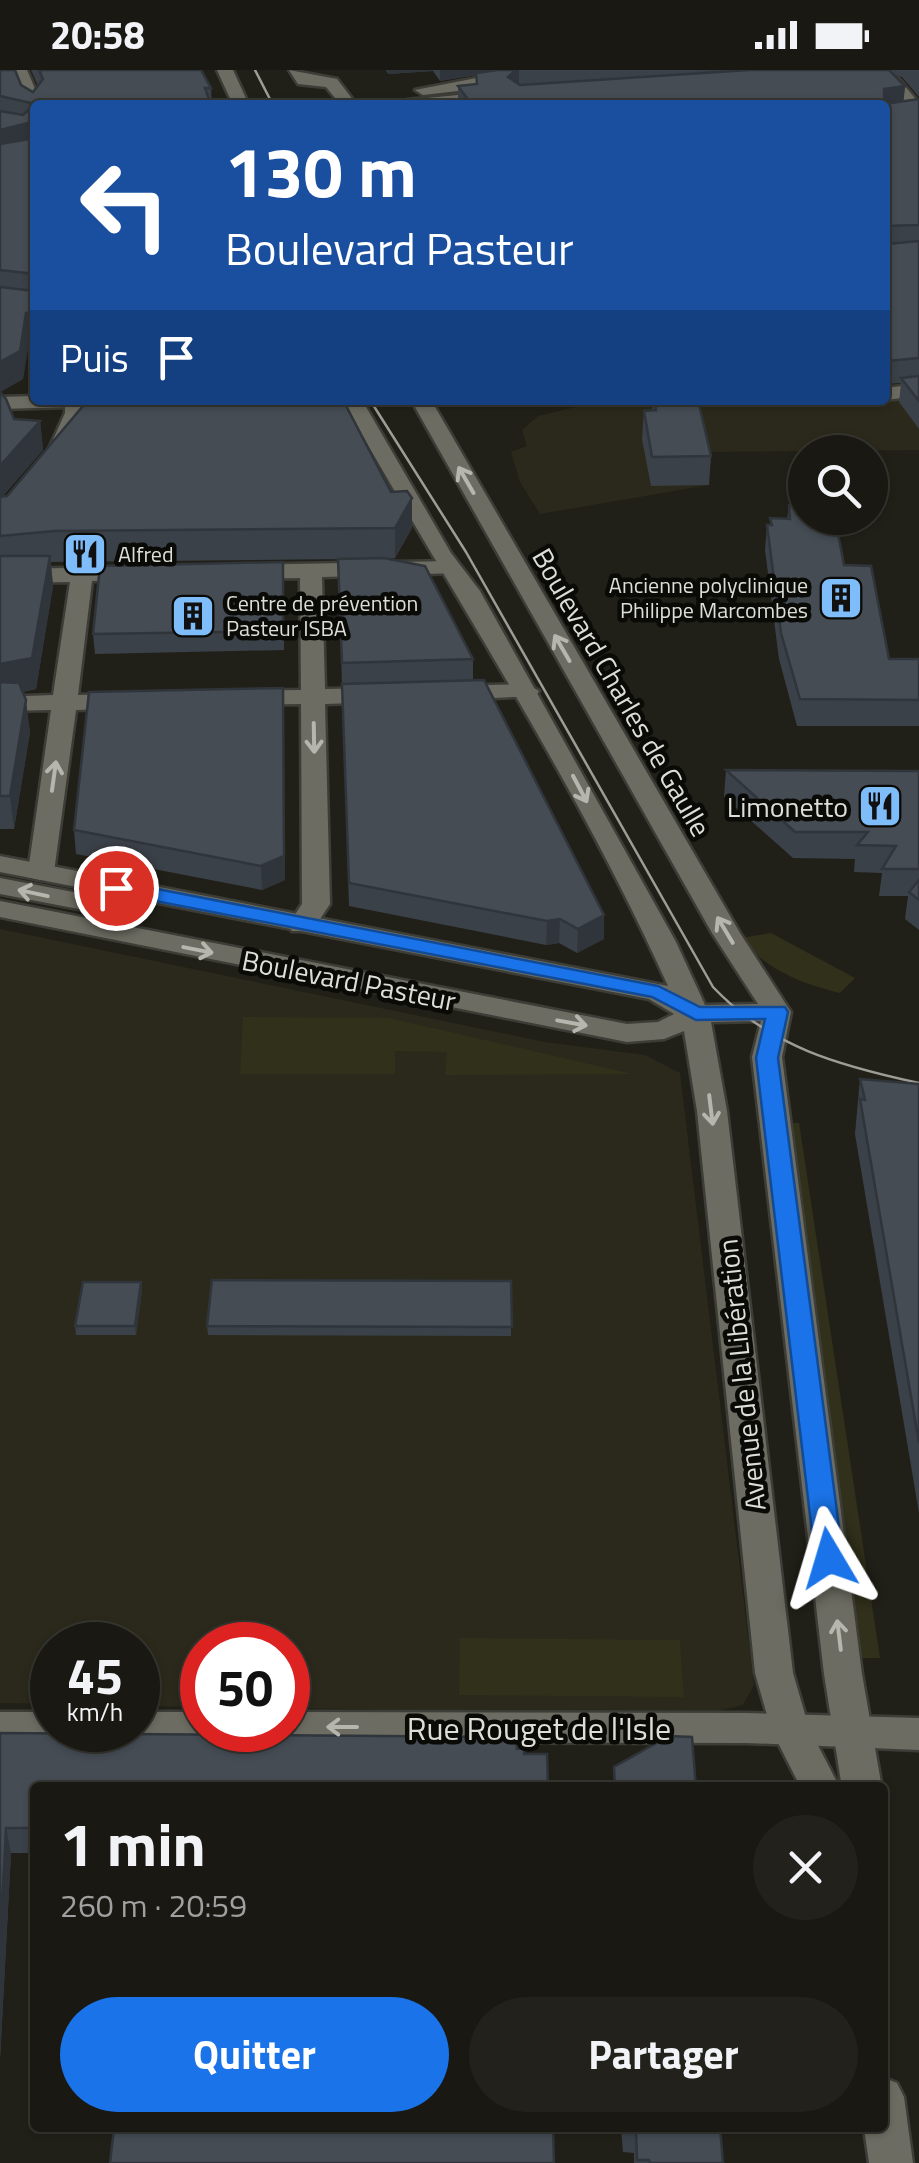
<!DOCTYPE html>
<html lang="fr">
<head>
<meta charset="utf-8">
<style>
  :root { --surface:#191812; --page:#22211b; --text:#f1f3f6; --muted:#9fa09f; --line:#373732; --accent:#1a73e8 }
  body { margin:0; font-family:"Titillium Web",sans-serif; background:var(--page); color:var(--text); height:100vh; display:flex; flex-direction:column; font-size:38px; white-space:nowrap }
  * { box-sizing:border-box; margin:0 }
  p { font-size:32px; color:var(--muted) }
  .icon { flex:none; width:55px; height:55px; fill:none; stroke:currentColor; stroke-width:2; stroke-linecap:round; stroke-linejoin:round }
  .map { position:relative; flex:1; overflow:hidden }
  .panel { position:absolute; left:30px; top:1712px; width:858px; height:350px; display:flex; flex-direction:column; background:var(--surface); border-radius:10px; box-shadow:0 2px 8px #0004,0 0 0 2px var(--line) }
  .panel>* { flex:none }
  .top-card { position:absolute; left:30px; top:30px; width:860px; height:305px; border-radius:10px; box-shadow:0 2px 8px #0004,0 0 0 2px var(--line); background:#1a4fa0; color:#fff; overflow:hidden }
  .tools { position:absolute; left:788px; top:365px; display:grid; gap:20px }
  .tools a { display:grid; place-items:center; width:100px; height:100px; border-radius:50%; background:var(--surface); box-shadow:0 2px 8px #0004,0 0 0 2px var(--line); font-size:50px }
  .speed { position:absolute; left:30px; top:1552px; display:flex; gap:20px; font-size:50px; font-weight:700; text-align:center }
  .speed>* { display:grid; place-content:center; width:130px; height:130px; border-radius:50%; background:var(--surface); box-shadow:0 2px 8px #0004,0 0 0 2px var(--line); line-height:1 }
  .speed small { font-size:25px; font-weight:400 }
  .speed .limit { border:15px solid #d22; background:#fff; color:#111 }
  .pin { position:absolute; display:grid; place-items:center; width:85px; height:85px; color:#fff; margin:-42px; border:5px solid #fff; border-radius:50%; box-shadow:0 2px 10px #0007 }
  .me { position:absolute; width:110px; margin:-55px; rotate:353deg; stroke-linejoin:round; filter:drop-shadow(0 0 8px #0008) }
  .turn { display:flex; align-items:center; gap:35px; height:210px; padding:0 30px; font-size:45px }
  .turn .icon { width:130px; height:130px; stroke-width:2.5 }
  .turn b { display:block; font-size:70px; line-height:85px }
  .then { display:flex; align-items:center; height:95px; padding:0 30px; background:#0003; gap:20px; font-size:38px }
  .round { display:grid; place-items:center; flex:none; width:105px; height:105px; border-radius:52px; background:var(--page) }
  .headline { display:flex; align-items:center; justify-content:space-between; height:170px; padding:0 30px }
  h1 { font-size:60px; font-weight:700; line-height:75px }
  .action { display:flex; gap:20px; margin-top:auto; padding:20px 30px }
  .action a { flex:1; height:115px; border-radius:60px; background:var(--accent); color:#fff; font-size:40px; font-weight:700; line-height:115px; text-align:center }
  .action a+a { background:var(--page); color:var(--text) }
  .status { display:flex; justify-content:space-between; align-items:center; height:70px; padding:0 50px; background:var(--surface); direction:ltr }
  .status svg { height:28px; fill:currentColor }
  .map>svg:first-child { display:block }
</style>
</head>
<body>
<div class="status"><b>20:58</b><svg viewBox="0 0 49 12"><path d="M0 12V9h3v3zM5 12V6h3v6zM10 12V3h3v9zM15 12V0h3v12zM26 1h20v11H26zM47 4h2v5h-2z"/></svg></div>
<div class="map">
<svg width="919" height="2093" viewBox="0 0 919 2093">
  <rect width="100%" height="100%" fill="#212018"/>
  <!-- built -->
  <g fill="#2a291b">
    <polygon points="919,329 919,380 702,382 709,415 540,444 520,412 511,382 527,376 522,360 538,346 592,333"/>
    <polygon points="0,859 545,972 645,985 680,1003 754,1615 743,1635 702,1645 288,1638 288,1575 202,1575 202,1637 138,1636 138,1575 52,1575 52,1634 0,1633"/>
  </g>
  <!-- green -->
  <g fill="#30301b">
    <path d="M771,863l84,45 -15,15c-40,-10 -73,-23 -100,-55z"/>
    <polygon points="243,947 389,948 633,1004 445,1005 447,982 395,981 395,1004 240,1004"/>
    <polygon points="785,1053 799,1053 880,1588 859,1588"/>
    <polygon points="460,1568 680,1570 684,1627 459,1625"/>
  </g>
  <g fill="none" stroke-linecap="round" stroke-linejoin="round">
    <!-- street casing -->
    <g stroke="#3d3d37" stroke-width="5">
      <g id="street">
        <polygon points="11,0 27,0 42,35 35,35 35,43 27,38"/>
        <polygon points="217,0 233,0 249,35 233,35"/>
        <polygon points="289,0 337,9 357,35 341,35 326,17 298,14"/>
        <polygon points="518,0 541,0 501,16 423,25 415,20"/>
        <path d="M65,330h20c0,18 -11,53 -28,59l-10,-6 18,-40z"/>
        <polygon points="450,491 461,498 458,503 322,507 325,619 384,618 396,625 384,632 325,634 330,834 312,861 292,861 288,855 302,834 301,634 245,635 233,628 245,621 301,620 300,508 243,509 232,502 243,495"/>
        <polygon points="137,497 145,499 145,509 92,511 78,625 129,624 141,631 129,638 76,640 54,802 41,810 32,808 28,802 51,640 0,641 0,627 53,625 70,512 0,513 0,499"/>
        <polygon points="527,614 539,621 536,626 450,630 438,623 450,616"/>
        <polygon points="0,1642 52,1642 52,1660 70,1660 66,1668 52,1672 0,1672"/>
        <path d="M138,1642h64v18h18l-4,8c-26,9 -66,9 -92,0l-4,-8h18z"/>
        <polygon points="288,1642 747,1643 919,1648 919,1680 747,1673 288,1672 274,1668 270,1660 288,1660"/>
      </g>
    </g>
    <!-- secondary casing -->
    <g stroke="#3d3d37" stroke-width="5">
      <g id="secondary">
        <polygon points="871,1 899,9 919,33 919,48 887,15 865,9 865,3"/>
        <polygon points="468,24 474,26 474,32 399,35 407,30"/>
        <polygon points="919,314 919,326 885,330 885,318"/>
        <polygon points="35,326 35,330 115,330 105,336 0,339 0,327"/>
        <path d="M342,330h20l89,153 29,38 196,351 29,63 53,-1 -46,-71 -301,-533h20l309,533 51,79 -9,45 80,617 20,114h-40l-18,-114 -72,-617 9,-36 -50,1 16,89 66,562 16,55 31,60h-39l-30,-59 -16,-56 -58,-562 -13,-80 -20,8 -37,3 -627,-125v-16l627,123 31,-2 16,-8 -25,-15 -649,-127v-16l668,130c-92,-204 -216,-392 -326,-586z"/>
        <polygon points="0,808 131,833 145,841 131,849 0,824"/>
        <polygon points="882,2007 897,2013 904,2027 913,2093 869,2093 864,2058 882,2058"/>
      </g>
    </g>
    <!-- street -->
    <use href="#street" fill="#6c6c62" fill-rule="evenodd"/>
    <!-- secondary -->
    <use href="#secondary" fill="#6c6c62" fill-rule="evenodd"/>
    <!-- tram -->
    <g stroke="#9d9c96" stroke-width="2.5">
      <polyline points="255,0 273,35"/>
      <path d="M370,330l96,152 247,435c57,60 127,79 206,96"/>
    </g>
  </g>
  <!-- wall -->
  <g fill="#3b4148">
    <polygon points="0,0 33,22 38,16 31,0 201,0 211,18 212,35 35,35 35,270 29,271 23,309 0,322 14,349 40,351 43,380 2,427 391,422 412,428 412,458 395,488 387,488 473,589 473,611 604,869 577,883 559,873 546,875 349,836 338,489 345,489 51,492 53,516 36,619 23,622 30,662 14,759 0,759"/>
    <polygon points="386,0 919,0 919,27 902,7 894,5 905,16 903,32 919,29 919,359 899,332 901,313 885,314 885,35 458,35 458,16 476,14 476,5 440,11 433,1 388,4"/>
    <polygon points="653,330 698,330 711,386 709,415 651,416 642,369 644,341 652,340"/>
    <polygon points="789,435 844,495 889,589 919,589 919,656 797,656 779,589 765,480 767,455 770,455 770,448 787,449"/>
    <polygon points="284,511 284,580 95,584 93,564"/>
    <polygon points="283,618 285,810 262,820 76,784 74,760"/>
    <polygon points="726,700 919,701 919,860 905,849 908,826 879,826 882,803 854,802 855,789 793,788 724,727"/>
    <polygon points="860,1009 919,1014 919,1443 855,1064"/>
    <polygon points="511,1211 511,1266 208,1265 207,1256"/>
    <polygon points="142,1221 136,1265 76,1265 75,1256"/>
    <polygon points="0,1663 35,1718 35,1783 11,1783 0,1989"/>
    <polygon points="621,2058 720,2058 723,2093 634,2093 634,2083 623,2082"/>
  </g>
  <!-- shaded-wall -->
  <g fill="#30353b">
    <polygon points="388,0 433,0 433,1 388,4"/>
    <polygon points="440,0 508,0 440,11"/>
    <polygon points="516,0 519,0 519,17 508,7"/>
    <polygon points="905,16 903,37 885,39 884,19"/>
    <polygon points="32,52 34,77 0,85 0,60"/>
    <polygon points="35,242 35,270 29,271 23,309 0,322 0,292 26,243"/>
    <polygon points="40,351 43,380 0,429 0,396"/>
    <polygon points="412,428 412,458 395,488 395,458"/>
    <polygon points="50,486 53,516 36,619 0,626 0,594"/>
    <polygon points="283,618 285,810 262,820 261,796"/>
    <polygon points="26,630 30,662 14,759 10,726"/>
    <polygon points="604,845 604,869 577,883 578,859"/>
    <polygon points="560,849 559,873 546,875 547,851"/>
    <polygon points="141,1212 142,1221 136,1265 135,1256"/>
    <polygon points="6,1758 11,1783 0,1989 0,1876"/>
  </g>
  <!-- building -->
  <g fill="#454c54" stroke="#30353b" stroke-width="2.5">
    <polygon points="0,0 15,0 21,15 33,22 43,9 39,0 201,0 211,18 205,18 211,35 35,35 35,67 32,52 0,60 0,41 23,45 35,34 0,26"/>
    <polygon points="498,0 516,0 508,7 520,15 749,0 889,0 905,16 884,19 884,34 919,29 919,155 887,156 885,164 885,35 472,35 458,16 477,14 476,3"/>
    <polygon points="35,68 35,204 0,200 0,74"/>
    <polygon points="885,171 888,174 919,171 919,288 887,291 885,288"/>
    <polygon points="35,206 35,242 26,243 20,281 0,292 0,217 35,221"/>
    <polygon points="919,306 919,331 901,308"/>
    <polygon points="0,322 6,329 14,349 40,351 0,396"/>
    <polygon points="88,330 343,330 391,422 407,421 412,428 395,458 54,461 0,466 0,427 7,426"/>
    <polygon points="654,330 698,330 711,386 652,387 644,341 656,340"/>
    <polygon points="789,435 805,435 805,448 835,448 844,495 871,496 889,589 919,589 919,630 800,629 781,563 767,455 772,455 770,448 790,449"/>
    <polygon points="0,486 50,486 32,588 0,594"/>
    <polygon points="384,488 425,496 473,589 342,593 338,489"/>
    <polygon points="283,492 283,561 93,564 100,496"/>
    <polygon points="484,610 604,845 578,859 560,849 547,851 349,813 342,614"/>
    <polygon points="0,612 19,613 26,630 10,726 0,726"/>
    <polygon points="283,618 284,786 261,796 74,760 89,622"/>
    <polygon points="726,700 919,701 919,799 882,799 896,776 857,775 868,762 795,762"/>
    <polygon points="919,810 919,830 909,822"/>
    <polygon points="860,1009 919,1014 919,1373 860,1029 865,1030"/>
    <polygon points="212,1210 511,1211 512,1257 207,1256"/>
    <polygon points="83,1212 141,1212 135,1256 75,1256"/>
    <polygon points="0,1663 516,1667 517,1679 524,1678 524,1684 547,1684 548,1718 35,1718 35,1758 6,1758 0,1876"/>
    <polygon points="669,1666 692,1667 696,1718 615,1718 614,1697"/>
    <polygon points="114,2058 553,2058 554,2093 110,2093"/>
    <polygon points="624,2058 720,2058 723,2093 650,2093 649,2090 637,2090 636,2059"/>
  </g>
  <!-- one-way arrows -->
  <defs><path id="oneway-shaft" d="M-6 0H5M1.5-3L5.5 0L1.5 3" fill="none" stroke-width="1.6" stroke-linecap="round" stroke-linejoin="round" transform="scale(2.5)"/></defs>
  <g stroke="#b6b6af">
    <use href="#oneway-shaft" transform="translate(466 410) rotate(-120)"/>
    <use href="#oneway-shaft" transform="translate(562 578) rotate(-120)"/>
    <use href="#oneway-shaft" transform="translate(314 668) rotate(89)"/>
    <use href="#oneway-shaft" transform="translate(54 706) rotate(-82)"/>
    <use href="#oneway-shaft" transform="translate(580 719) rotate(62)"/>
    <use href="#oneway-shaft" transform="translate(33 823) rotate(-168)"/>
    <use href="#oneway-shaft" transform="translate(725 860) rotate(-121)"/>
    <use href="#oneway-shaft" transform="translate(198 880) rotate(11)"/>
    <use href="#oneway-shaft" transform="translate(572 953) rotate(10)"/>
    <use href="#oneway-shaft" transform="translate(711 1040) rotate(83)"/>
    <use href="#oneway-shaft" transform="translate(839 1565) rotate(-97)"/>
    <use href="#oneway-shaft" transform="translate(342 1657) rotate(-180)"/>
  </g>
  <!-- route -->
  <polygon fill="#1a73e8" stroke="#114b97" stroke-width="2.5" points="116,811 658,916 700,937 785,937 788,942 778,988 843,1488 839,1495 819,1495 815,1488 756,988 765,949 696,950 652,927 109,822 106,818"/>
  <!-- icons -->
  <defs>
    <g id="restaurant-square" transform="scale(2.25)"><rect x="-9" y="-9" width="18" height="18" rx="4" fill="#7fbdfa" stroke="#0a0a07"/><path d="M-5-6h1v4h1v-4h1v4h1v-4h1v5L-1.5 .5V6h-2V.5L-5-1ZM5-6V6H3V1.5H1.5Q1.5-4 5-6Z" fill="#111"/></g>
    <g id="building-square" transform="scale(2.25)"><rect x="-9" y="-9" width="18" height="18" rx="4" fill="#7fbdfa" stroke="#0a0a07"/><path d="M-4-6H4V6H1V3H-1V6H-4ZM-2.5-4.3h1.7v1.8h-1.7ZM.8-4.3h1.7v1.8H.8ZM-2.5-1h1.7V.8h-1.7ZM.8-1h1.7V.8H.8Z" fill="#111"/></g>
  </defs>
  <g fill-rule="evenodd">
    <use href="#restaurant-square" x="85" y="484"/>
    <use href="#building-square" x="841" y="528"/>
    <use href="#building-square" x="193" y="546"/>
    <use href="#restaurant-square" x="880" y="736"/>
  </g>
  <g text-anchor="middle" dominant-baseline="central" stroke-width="9" stroke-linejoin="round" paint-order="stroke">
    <!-- far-poi labels -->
    <g font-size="22" fill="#deded8" stroke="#0a0a07" text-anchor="start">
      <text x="118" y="484">Alfred</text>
      <text x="808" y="515" text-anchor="end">Ancienne polyclinique<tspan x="808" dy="25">Philippe Marcombes</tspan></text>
      <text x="226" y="533">Centre de prévention<tspan x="226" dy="25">Pasteur ISBA</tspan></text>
    </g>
    <!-- street labels -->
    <g font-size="28" fill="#deded8" stroke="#0a0a07">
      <text transform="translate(622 622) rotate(60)">Boulevard Charles de Gaulle</text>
      <text transform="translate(349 910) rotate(11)">Boulevard Pasteur</text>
      <text transform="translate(741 1305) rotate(-96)">Avenue de la Libération</text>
    </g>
    <!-- poi labels -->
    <g font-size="28" fill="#deded8" stroke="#0a0a07" text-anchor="end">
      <text x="848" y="736">Limonetto</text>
    </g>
    <!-- near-street labels -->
    <g font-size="32" fill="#deded8" stroke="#0a0a07">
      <text x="539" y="1658">Rue Rouget de l'Isle</text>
    </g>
  </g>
</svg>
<div class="tools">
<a><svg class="icon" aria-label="search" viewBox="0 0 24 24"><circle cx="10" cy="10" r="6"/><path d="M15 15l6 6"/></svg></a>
</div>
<div class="speed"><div>45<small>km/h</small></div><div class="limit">50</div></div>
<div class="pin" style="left:116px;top:818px;background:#d93025"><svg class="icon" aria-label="arrive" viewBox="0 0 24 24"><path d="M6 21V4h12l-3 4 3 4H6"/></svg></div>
<svg class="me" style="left:829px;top:1488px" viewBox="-20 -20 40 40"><path d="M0-17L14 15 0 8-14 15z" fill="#1a73e8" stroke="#fff" stroke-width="4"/></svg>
<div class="top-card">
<div class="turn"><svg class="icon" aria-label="left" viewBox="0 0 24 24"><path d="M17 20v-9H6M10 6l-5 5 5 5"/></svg><div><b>130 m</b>Boulevard Pasteur</div></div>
<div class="then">Puis<svg class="icon" aria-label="arrive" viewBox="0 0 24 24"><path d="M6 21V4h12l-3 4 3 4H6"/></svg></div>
</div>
<section class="panel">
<div class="headline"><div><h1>1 min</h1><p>260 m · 20:59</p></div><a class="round"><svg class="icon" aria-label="close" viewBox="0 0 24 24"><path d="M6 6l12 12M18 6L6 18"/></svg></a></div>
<div class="action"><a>Quitter</a><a>Partager</a></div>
</section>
</div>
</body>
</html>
